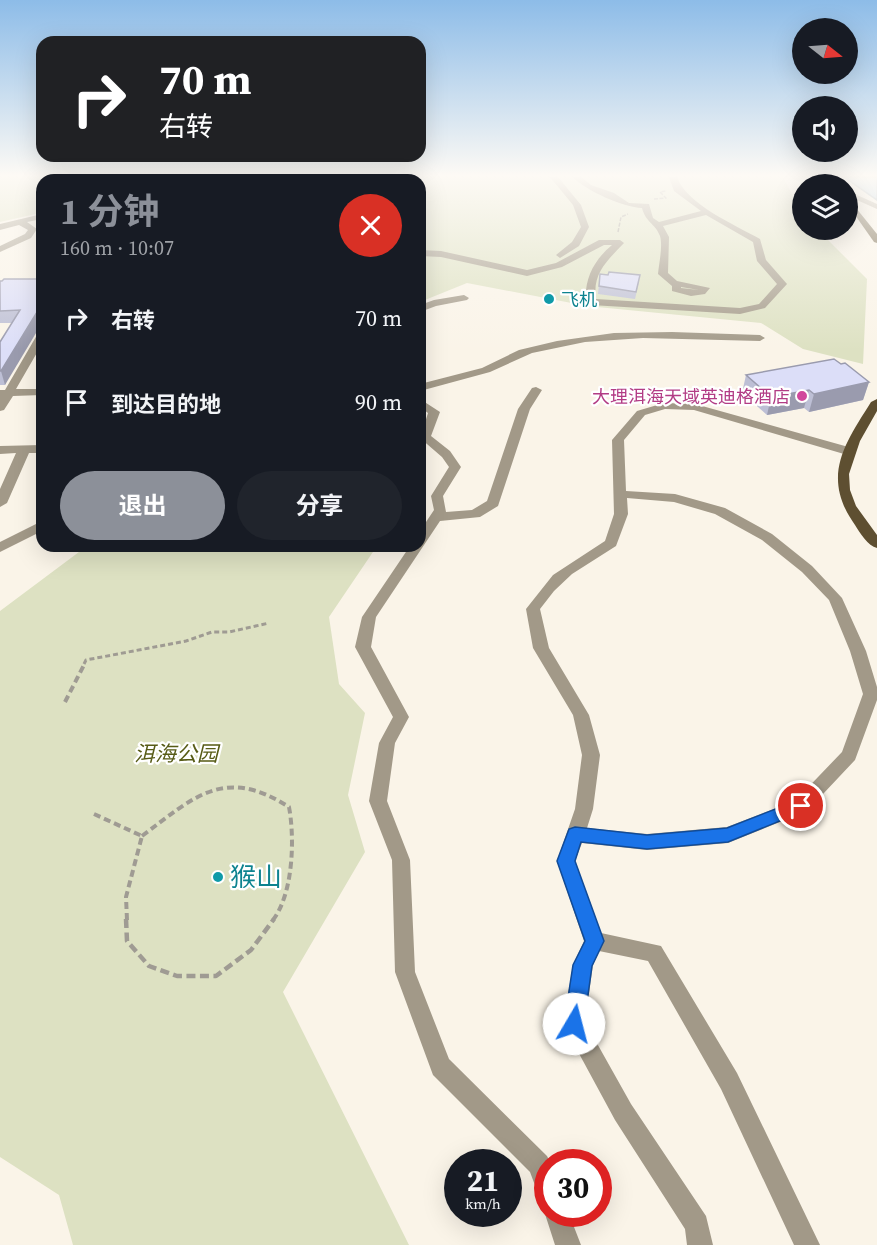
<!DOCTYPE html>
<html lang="zh">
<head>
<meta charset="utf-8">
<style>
  :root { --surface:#171b24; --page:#20242c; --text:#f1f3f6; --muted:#9ea1a6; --accent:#8c9099 }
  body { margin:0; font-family:"Source Serif 4","Noto Sans SC",serif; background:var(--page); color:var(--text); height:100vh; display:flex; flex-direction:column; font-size:22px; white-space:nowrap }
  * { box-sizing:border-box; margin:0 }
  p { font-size:20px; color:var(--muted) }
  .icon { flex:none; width:33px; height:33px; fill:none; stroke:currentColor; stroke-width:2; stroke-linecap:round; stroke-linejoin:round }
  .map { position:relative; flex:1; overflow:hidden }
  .drawer { position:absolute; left:36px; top:174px; width:390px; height:378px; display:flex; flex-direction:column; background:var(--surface); border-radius:18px; box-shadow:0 6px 24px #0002 }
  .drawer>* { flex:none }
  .top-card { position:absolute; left:36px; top:36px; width:390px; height:126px; border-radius:18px; box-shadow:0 6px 24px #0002; background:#202124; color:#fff; overflow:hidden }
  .needle { width:39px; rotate:107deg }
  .fabs { position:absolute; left:792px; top:18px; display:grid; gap:12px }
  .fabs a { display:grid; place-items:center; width:66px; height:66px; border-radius:50%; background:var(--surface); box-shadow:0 6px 24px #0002; font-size:30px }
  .speed { position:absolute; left:444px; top:1149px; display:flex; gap:12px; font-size:30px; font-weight:700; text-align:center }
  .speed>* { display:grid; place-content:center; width:78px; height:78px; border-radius:50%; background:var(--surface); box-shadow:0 6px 24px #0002; line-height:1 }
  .speed small { font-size:15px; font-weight:400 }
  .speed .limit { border:9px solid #d22; background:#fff; color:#111 }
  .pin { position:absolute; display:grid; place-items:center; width:51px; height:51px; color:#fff; margin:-26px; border:3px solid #fff; border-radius:50%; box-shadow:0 2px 6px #0007 }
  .me { position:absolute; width:66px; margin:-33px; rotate:8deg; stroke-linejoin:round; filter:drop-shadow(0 0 4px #0008) }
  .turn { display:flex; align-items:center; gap:21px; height:126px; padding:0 24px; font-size:27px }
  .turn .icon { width:78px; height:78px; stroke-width:2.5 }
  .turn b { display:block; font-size:42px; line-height:51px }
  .round { display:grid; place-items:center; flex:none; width:63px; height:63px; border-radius:32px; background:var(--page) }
  .headline { display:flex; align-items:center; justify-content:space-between; height:102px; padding:0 24px }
  h1 { font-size:36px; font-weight:700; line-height:45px; color:var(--accent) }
  .button { display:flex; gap:12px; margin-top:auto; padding:12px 24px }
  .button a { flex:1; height:69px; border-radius:36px; background:var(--accent); color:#fff; font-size:24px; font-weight:700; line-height:69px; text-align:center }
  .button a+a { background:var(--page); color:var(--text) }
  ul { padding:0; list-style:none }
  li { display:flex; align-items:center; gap:18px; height:84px; padding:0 24px }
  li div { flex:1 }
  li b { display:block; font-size:22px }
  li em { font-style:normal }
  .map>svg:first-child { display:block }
</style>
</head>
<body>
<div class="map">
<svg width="877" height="1245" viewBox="0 0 877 1245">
  <rect width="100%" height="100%" fill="#faf4e8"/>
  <!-- green -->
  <g fill="#dde1c2">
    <polygon points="0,177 70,177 66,180 42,180 40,213 0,222"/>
    <polygon points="407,177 783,177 802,213 802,230 818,230 867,279 863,364 803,349 761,323 587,306 467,283 420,302 420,180 404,180"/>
    <polygon points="87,546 377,546 329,617 339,684 365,713 348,795 365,852 283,992 409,1245 73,1245 59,1195 0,1157 0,611"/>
  </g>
  <!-- water -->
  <polygon fill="#a5c9e9" stroke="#829aaf" stroke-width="1.5" points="844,177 877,177 877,200"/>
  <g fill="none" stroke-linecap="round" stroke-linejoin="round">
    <!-- path-far3 -->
    <g stroke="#9f9b93" stroke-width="1.5" stroke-dasharray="4 1.5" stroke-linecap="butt">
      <polyline points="654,199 666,198 660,192 666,191"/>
      <polyline points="618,232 621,217 628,214"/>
    </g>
    <!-- path-far2 -->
    <polyline stroke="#9f9b93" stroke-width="3" stroke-dasharray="5 3" stroke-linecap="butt" points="84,664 86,660 186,641 212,632 229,632 269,623"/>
    <!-- path-far1 -->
    <g stroke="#9f9b93" stroke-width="4" stroke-dasharray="7 4" stroke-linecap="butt">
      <polyline points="65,702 85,663"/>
      <polyline points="94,814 142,836"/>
      <path d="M142,836c53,-40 83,-70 147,-29 6,32 4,87 -16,113"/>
      <polyline points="127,920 126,897 142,836"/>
    </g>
    <!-- path -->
    <polyline stroke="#9f9b93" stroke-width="4.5" stroke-dasharray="9 4.5" stroke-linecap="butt" points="126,919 127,941 149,966 177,976 216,976 251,950 274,919"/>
    <!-- minor -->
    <g fill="#a29988" fill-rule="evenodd">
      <polygon points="293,177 301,177 302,180 294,180"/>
      <polygon points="550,177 558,177 581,205 589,227 579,246 560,258 556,255 572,242 581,227 573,205"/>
      <path d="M573,177h8l10,8 23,8 15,10 20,1 4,14 6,4 42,-11 -27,-20 -5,-14h8c9,27 58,48 83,62l6,21 21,24 -22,24 -25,6 -149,-9 -5,-3c-2,-23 8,-42 26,-57h-8l-42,22 -35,9 -86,-19 -21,-1v-6l21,1 86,19 29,-7 43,-23h21l4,3c-16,17 -32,30 -28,56l144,9 19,-4 18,-20 -20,-23 -4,-19 -47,-27 -43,11 6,11 -1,36 9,8 33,7 -5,6 -14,2 -19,-5v-5l-14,-12c1,-11 5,-28 2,-38 -5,-13 -14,-13 -18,-28 -19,-1 -56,-17 -69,-31zM681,288v-1l18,3z"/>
      <polygon points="848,191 877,204 877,209 848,196"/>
      <polygon points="42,214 42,219 27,222 37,229 31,238 0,252 0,246 25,234 28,230 19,225 0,230 0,224"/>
      <polygon points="464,295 469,298 467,300 436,306 420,312 420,305 434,300"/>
      <polygon points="42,332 42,344 16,389 42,389 42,395 13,396 4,410 0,411 0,390 5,390 37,335"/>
      <polygon points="672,332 760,335 765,338 760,341 643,338 585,342 532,353 490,372 420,391 420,384 482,368 519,350 557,341 614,333"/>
      <polygon points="536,387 542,390 530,409 498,506 480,517 440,521 376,617 371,647 409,717 395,743 387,801 410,860 415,972 449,1059 547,1156 550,1162 548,1162 548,1199 539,1196 530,1172 433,1075 395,972 392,860 369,801 379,743 393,717 355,647 362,617 410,546 420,546 420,531 434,510 431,496 449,467 442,457 420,438 428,413 420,407 420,399 440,412 431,436 450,451 461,467 443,496 446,512 472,510 487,501 518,409 532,388"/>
      <path d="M664,403l31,1 157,44 2,3 -6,4 -4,-1 -150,-44 -29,-1 -20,6 -21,25 2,51 49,3 50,14 47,26 40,32 30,32 24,53 11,36v13l-22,60 -48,51 -79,32 -81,7 -65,-7 -7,18 26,72 60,13 76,127 83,172h-26l-73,-156 -73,-128 -49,-10 -6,14 -8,57 46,82 75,112 7,29h-26l-2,-16 -70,-109 -52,-96 10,-59 11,-24 -27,-80 18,-52 7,-54 -9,-40 -40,-67 -7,-39 27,-34 52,-34 9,-27 -2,-74 25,-29zM627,498l47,4 41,12 47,26 40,32 27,28 21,51 13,43 -21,58 -47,49 -68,26 -80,7 -60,-6 6,-19 7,-54 -11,-40 -40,-67 -9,-39 14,-18 18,-17 44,-28 12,-32z"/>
      <polygon points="42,445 42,453 29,453 7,503 0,507 0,489 16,453 0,454 0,446"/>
      <polygon points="42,521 42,531 0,552 0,542"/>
      <polygon points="548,1207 548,1214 569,1214 581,1245 555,1245 545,1214"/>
    </g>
    <!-- major -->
    <g fill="#5e4f31" fill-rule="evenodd">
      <polygon points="818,177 827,177 835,184 827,184"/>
      <polygon points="848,198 877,234 877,243 874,242 848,205"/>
      <path d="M877,399v12l-17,30 -11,33 1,16 6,16 21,29v13c-9,-2 -17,-15 -22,-23 -34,-48 -11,-80 16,-123z"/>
    </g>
  </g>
  <!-- wall -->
  <g fill="#bdbfd5">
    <polygon points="300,177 402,177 402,178 401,180 300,180"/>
    <polygon points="600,274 639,282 635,299 598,294"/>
    <polygon points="38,279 5,385 0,385 0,342 12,323 0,323 0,281"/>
    <polygon points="841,364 869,382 863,400 809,412 804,408 767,415 742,393 746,375"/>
  </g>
  <!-- shaded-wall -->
  <g fill="#9a9bae">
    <polygon points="393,177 402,177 402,178 401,180 390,180"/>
    <polygon points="42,304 42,323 5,385 1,371"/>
    <polygon points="869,382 863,400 809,412 814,394"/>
    <polygon points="809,390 804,408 767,415 771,397"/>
  </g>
  <!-- building -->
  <g fill="#dcdef8" stroke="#9a9bae" stroke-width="1.5">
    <polygon points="57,177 264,177 263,180 53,180"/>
    <polygon points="325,177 393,177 390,180 392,180 322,180"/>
    <polygon points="609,272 640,275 636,292 599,286 600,274 608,275"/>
    <polygon points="42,275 42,304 1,371 0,371 0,342 20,310 0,311 0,281 2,281 4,279 38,279"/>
    <polygon points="834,359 841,364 845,363 869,382 814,394 809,390 771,397 746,375"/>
  </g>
  <!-- sky -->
  <linearGradient id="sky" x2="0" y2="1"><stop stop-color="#8dbce8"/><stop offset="0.5" stop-color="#fdfaf5"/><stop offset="1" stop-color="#fdfaf5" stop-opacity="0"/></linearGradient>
  <rect width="877" height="351" fill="url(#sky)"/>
  <!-- route -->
  <polygon fill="#1a73e8" stroke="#114b97" stroke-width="1.5" points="801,799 807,801 809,806 807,810 728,842 647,849 581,842 575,861 604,941 592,966 584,1024 581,1031 574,1034 567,1031 564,1024 573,965 585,941 557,861 569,829 575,827 647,835 727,828"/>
  <!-- markers -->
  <g fill="#0f9aa8" stroke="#fff" stroke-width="2">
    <circle cx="549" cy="299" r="6"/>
    <circle cx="218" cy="877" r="6"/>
  </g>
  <circle fill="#d1479c" stroke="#fff" stroke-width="2" cx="802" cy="396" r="6"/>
  <g text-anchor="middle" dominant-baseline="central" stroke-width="4.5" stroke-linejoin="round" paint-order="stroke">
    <!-- far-culture labels -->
    <g font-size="18" fill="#0d838f" stroke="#fff" text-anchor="start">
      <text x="561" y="299">飞机</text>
    </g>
    <!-- far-hotel labels -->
    <g font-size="18" fill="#b23c85" stroke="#fff" text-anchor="end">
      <text x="790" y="396">大理洱海天域英迪格酒店</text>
    </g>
    <!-- park labels -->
    <g font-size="21" font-style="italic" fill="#575b16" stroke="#fff">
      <text x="176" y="753">洱海公园</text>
    </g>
    <!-- near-culture labels -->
    <g font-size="26" fill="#0d838f" stroke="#fff" text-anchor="start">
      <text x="230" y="877">猴山</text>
    </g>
  </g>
</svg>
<div class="fabs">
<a><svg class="needle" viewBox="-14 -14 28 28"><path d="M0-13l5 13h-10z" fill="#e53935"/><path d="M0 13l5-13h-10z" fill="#9ea1a6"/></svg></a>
<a><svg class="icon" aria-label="sound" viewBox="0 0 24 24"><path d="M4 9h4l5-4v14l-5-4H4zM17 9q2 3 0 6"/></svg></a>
<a><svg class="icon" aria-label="layers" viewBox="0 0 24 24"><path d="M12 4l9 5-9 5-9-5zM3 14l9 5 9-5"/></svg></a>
</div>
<div class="speed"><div>21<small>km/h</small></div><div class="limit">30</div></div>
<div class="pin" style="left:801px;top:806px;background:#d93025"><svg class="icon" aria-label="arrive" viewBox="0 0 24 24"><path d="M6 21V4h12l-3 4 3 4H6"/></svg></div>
<svg class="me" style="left:574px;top:1024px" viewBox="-20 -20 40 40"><circle r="19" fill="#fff"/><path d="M0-13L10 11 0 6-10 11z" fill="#1a73e8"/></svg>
<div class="top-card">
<div class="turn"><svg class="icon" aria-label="right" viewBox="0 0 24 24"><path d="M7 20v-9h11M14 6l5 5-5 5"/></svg><div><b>70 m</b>右转</div></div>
</div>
<section class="drawer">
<div class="headline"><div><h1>1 分钟</h1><p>160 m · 10:07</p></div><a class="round" style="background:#d93025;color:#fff"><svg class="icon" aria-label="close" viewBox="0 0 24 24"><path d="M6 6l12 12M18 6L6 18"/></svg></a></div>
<ul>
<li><svg class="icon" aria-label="right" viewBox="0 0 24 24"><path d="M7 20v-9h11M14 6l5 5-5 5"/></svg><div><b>右转</b></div><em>70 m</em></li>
<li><svg class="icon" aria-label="arrive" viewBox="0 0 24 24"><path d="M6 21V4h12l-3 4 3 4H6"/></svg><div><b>到达目的地</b></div><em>90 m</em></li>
</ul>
<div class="button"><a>退出</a><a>分享</a></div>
</section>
</div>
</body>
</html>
